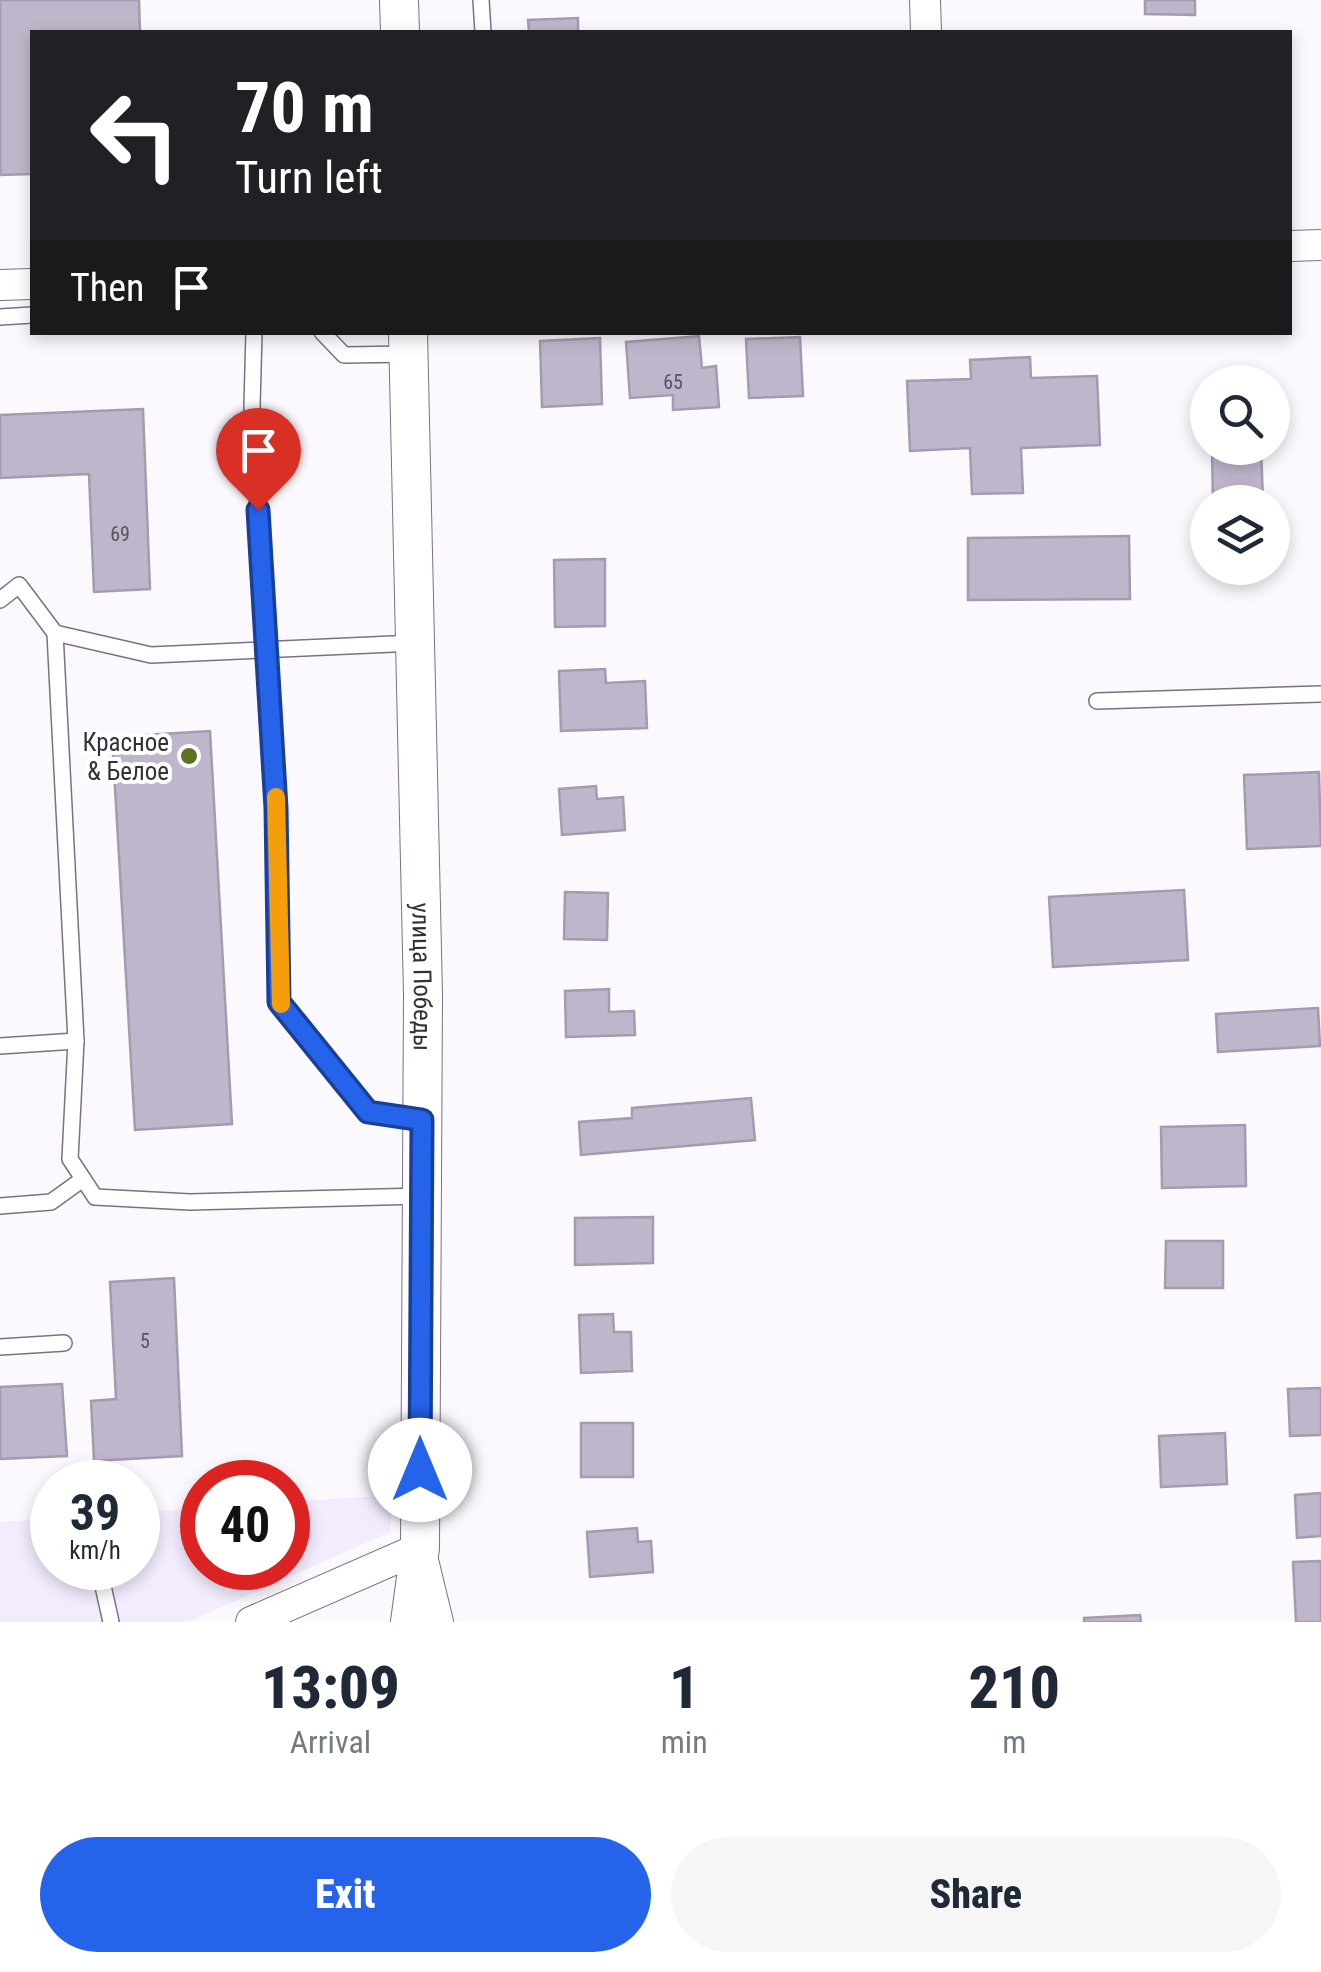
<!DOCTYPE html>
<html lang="en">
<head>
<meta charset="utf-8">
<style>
  :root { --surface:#fff; --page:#f6f6f7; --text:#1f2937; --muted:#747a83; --accent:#2563eb }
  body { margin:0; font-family:"Roboto Condensed",sans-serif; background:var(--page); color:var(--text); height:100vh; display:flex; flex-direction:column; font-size:38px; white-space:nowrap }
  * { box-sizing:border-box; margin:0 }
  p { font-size:32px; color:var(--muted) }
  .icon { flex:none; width:55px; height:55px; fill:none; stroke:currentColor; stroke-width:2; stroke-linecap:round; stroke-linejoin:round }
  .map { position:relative; height:1622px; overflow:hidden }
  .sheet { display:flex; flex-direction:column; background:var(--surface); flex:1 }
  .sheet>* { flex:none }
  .banner { position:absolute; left:30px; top:30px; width:1262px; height:305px; border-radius:0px; box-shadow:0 5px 15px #0003; background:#202124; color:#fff; overflow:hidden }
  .tools { position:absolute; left:1190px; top:365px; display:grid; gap:20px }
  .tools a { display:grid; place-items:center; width:100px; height:100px; border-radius:50%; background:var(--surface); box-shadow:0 5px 15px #0003; font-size:50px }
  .speed { position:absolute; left:30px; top:1460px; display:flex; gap:20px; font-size:50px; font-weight:700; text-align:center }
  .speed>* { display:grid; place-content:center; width:130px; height:130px; border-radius:50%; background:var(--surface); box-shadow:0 5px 15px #0003; line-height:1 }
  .speed small { font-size:25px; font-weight:400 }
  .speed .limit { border:15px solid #d22; background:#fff; color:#111 }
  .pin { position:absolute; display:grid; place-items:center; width:85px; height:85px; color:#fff; margin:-102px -42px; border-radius:50% 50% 50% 0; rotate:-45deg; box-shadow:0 0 10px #0007 }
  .pin .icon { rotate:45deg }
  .me { position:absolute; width:110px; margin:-55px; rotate:0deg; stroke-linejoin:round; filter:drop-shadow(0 0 8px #0008) }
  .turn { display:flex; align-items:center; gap:35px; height:210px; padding:0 40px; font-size:45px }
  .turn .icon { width:130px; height:130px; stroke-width:2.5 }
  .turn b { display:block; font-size:70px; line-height:85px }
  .then { display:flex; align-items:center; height:95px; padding:0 40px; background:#0003; gap:20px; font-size:38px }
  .eta { display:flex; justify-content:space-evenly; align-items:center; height:170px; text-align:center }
  .eta b { font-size:60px; font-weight:800; line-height:70px }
  .cta { display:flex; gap:20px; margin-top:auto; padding:20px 40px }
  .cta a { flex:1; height:115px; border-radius:60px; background:var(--accent); color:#fff; font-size:40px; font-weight:800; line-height:115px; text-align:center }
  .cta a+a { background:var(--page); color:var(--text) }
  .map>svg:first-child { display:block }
</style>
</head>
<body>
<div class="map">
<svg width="1321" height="1622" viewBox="0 0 1321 1622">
  <rect width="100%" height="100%" fill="#fbf9fe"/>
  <!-- built -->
  <polygon fill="#f3ecfe" points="393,1495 390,1532 188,1622 0,1622 0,1522 52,1518 52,1568 138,1568 138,1512 202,1508 202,1568 288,1568 288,1502"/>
  <!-- building -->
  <g fill="#bfb6cc" stroke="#a49bb0" stroke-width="2.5">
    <polygon points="0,0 139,0 140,32 32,32 32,174 0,175"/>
    <polygon points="1145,0 1195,0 1195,15 1145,14"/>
    <polygon points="578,18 578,32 529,32 528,20"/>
    <polygon points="699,336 702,368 716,366 719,407 673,410 673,395 630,398 626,342"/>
    <polygon points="800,337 803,396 749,398 746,339"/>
    <polygon points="600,338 602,404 542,407 540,341"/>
    <polygon points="1030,357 1031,378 1097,376 1100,445 1021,448 1023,493 972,494 970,448 910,451 907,381 971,379 970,360"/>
    <polygon points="1260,376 1260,382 1214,382 1214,377"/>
    <polygon points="1208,400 1208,434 1197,434 1196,401"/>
    <polygon points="143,409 150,589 94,592 89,474 0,478 0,415"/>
    <polygon points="1212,448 1261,448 1263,502 1213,502"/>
    <polygon points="1129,536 1130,599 968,600 968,538"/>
    <polygon points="605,559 605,626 555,627 554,560"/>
    <polygon points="605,669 606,683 645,681 647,728 561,731 559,671"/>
    <polygon points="210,731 232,1124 135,1130 112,737"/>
    <polygon points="1319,772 1321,846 1247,849 1244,775"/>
    <polygon points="596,786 597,799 623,797 625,830 562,835 559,789"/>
    <polygon points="1184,890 1188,960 1053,967 1049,897"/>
    <polygon points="565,892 608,893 607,940 564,939"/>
    <polygon points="609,989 609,1012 634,1011 635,1035 566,1037 565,991"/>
    <polygon points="1318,1008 1320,1046 1218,1052 1216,1014"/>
    <polygon points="751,1098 755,1140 581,1155 579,1122 632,1118 632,1108"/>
    <polygon points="1245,1125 1246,1186 1162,1188 1161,1127"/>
    <polygon points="653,1217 653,1263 575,1265 575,1218"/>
    <polygon points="1166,1241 1223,1241 1223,1288 1165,1288"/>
    <polygon points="174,1278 182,1456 94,1461 91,1401 116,1399 110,1282"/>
    <polygon points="613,1314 614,1332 631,1332 632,1371 581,1373 579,1315"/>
    <polygon points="62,1384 67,1456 0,1459 0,1387"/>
    <polygon points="1321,1388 1321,1435 1290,1436 1288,1389"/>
    <rect x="581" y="1423" width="52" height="54"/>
    <polygon points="1225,1433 1227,1484 1161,1487 1159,1436"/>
    <polygon points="1321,1493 1321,1536 1297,1538 1295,1495"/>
    <polygon points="637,1528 638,1542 651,1541 653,1572 590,1577 587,1532"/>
    <polygon points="1321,1561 1321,1622 1296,1622 1293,1562"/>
    <polygon points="1140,1615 1141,1622 1084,1622 1084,1618"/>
  </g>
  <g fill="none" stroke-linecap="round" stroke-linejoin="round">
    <!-- service casing -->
    <g stroke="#7a7186" stroke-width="18">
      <g id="service">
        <polyline points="481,0 483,32"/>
        <polyline points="0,317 32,315"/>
        <polyline points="254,332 252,406 276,808 279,1002 369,1112 422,1120"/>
        <polyline points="322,332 344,355 409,354"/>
        <polyline points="0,600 19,585 55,633 76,1041 70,1159 95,1197 190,1202 422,1196"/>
        <polyline points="55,633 151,655 415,643"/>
        <polyline points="1097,701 1321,694"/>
        <polyline points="0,1046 76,1041"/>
        <polyline points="0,1206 51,1202 83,1179"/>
        <polyline points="0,1347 64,1343"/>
        <polyline points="99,1568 111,1622"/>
      </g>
    </g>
    <!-- minor casing -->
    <g stroke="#7a7186" stroke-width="32">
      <g id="minor">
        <polyline points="925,0 926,32"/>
        <polyline points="1290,246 1321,245"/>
        <polyline points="0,285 32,284"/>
        <polyline points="251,1622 420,1548 438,1622"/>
      </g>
    </g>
    <!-- tertiary casing -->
    <g stroke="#7a7186" stroke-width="40">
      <g id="tertiary">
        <polyline points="399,0 400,32"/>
        <path id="s1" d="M408,332l15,663 -3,553 -10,74"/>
      </g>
    </g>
    <!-- service -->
    <use href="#service" stroke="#fff" stroke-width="15"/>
    <!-- minor -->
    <use href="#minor" stroke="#fff" stroke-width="30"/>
    <!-- tertiary -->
    <use href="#tertiary" stroke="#fff" stroke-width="38"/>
  </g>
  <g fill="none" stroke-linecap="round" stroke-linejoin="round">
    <!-- route casing -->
    <g stroke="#184099" stroke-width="25">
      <polyline id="route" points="258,510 276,808 279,1002 368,1112 422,1120 420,1470"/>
    </g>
    <!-- route -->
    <use href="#route" stroke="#2563eb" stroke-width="18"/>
    <!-- slow -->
    <polyline stroke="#f59e0b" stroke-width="18" points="276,797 281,1004"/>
  </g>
  <!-- markers -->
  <circle fill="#5c7325" stroke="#fff" stroke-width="4" cx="189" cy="756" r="10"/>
  <g text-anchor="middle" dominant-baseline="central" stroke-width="8" stroke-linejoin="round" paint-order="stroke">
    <!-- number labels -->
    <g font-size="20" fill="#57525e">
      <text x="673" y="382">65</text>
      <text x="120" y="534">69</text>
      <text x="145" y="1341">5</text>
    </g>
    <!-- poi labels -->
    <g font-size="25" fill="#343039" stroke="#fff" text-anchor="end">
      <text x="169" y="742">Красное<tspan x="169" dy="29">&amp; Белое</tspan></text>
    </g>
    <!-- street labels -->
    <g font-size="25" fill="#343039" stroke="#fff">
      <text stroke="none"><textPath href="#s1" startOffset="645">улица Победы</textPath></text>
    </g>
  </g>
</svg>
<div class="tools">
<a><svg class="icon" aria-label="search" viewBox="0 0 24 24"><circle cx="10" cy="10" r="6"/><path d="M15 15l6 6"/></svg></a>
<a><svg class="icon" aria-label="layers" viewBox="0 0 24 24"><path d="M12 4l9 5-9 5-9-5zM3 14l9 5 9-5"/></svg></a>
</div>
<div class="speed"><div>39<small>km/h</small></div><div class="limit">40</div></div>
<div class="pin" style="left:258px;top:510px;background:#d93025"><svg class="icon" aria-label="arrive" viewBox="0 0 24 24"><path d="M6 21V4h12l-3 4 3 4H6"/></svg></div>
<svg class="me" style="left:420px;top:1470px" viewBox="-20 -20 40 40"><circle r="19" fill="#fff"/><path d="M0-13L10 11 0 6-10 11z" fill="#2563eb"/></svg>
<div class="banner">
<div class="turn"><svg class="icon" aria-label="left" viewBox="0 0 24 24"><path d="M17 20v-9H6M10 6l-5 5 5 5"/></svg><div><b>70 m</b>Turn left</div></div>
<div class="then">Then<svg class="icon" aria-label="arrive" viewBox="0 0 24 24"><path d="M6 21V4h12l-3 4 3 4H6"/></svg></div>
</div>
</div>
<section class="sheet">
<div class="eta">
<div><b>13:09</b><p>Arrival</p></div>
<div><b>1</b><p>min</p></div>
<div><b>210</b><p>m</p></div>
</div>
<div class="cta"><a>Exit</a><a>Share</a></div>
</section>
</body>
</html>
